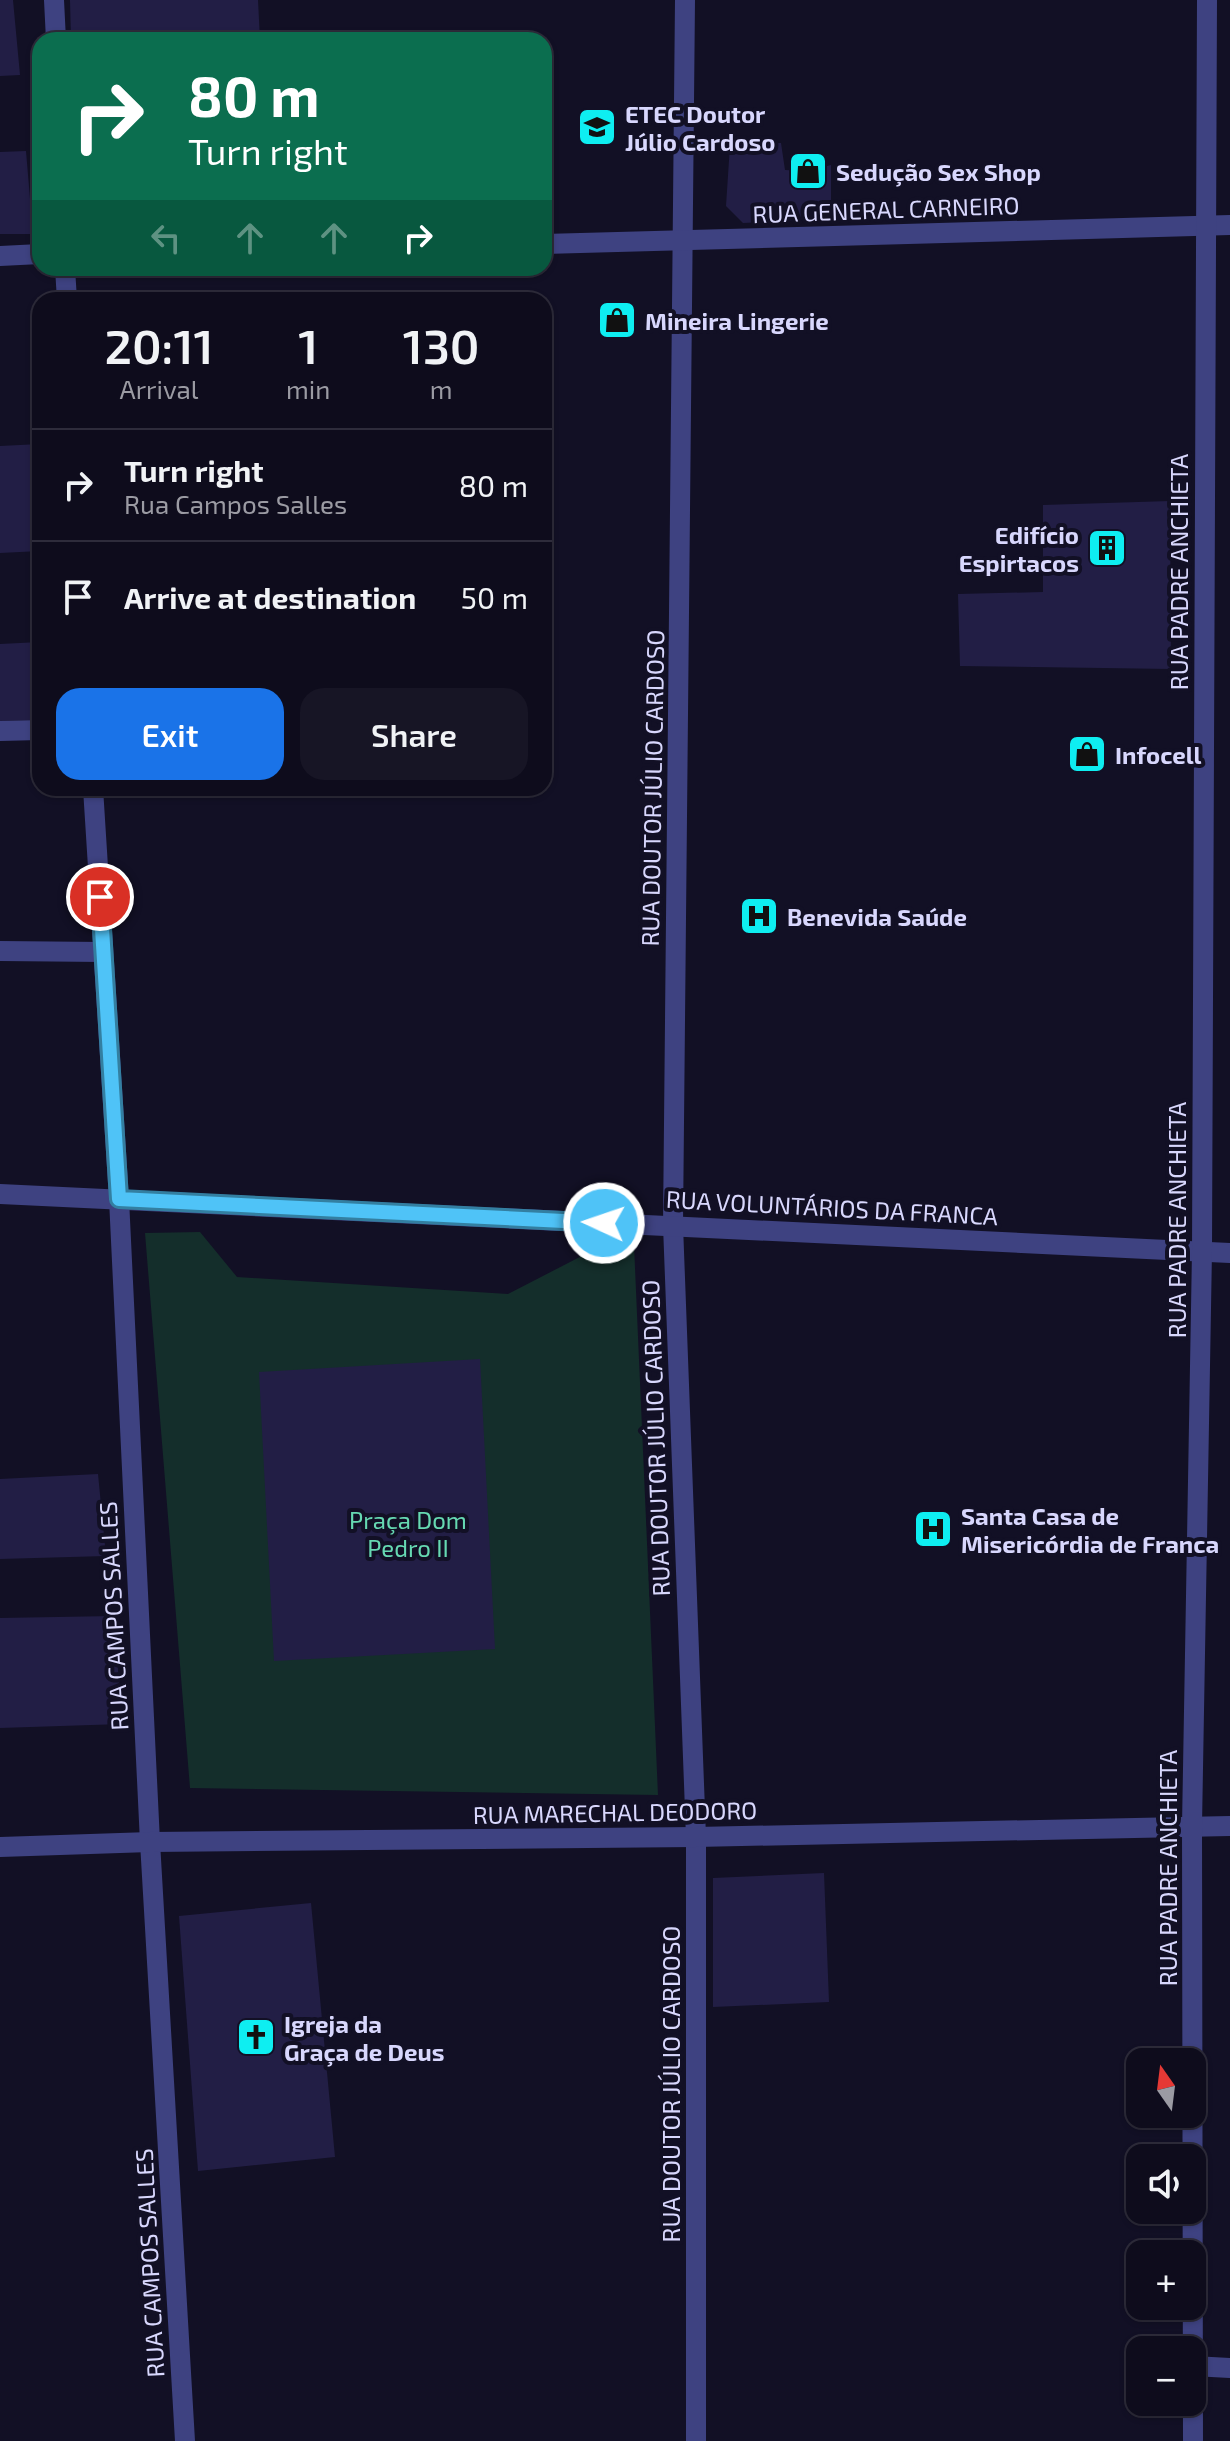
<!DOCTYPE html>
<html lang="en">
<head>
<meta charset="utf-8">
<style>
  :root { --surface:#0e0c1c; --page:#171525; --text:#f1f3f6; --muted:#9b9ba3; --line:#2e2c3b; --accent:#1a73e8 }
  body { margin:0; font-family:"Exo 2",sans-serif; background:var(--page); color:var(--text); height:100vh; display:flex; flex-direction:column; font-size:30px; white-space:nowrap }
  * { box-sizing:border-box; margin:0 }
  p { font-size:26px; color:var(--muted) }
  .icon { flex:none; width:44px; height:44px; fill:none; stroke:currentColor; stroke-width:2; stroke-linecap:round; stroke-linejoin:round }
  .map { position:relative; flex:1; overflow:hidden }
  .drawer { position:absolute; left:32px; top:292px; width:520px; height:504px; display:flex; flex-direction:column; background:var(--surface); border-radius:24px; box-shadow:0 2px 6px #0004,0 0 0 2px var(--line) }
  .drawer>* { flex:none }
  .hud { position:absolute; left:32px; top:32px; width:520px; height:244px; border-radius:24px; box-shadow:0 2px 6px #0004,0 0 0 2px var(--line); background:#0b6e4f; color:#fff; overflow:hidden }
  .needle { width:52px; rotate:346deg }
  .fabs { position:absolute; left:1126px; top:2048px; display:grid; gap:16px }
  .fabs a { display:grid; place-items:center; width:80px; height:80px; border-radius:16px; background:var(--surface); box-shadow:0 2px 6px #0004,0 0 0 2px var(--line); font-size:40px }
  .pin { position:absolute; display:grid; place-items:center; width:68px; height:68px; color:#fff; margin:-34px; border:4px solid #fff; border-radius:50%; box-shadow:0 2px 8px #0007 }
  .me { position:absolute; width:88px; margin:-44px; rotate:273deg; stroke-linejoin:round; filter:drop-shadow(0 0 6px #0008) }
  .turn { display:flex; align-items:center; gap:28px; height:168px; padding:0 24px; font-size:36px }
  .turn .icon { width:104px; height:104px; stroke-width:2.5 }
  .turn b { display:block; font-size:56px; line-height:68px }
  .lanes { display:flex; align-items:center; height:76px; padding:0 24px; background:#0003; justify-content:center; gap:40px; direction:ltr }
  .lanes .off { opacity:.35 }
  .eta { display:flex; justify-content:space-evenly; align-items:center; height:136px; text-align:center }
  .eta b { font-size:48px; font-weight:600; line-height:56px }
  .primary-button { display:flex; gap:16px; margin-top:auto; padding:16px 24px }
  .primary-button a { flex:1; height:92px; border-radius:24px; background:var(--accent); color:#fff; font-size:32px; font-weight:600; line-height:92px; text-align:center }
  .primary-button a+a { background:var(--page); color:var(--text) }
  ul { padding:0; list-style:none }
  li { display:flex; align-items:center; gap:24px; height:112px; padding:0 24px; border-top:2px solid var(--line) }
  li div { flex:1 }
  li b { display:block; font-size:30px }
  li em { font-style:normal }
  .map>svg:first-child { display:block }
</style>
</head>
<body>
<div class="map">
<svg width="1230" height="2441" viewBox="0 0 1230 2441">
  <rect width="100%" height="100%" fill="#121025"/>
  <!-- green -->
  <polygon fill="#142e2b" points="200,1232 237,1277 508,1294 605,1244 634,1245 658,1795 190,1788 145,1233"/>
  <!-- building -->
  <g fill="#221e45">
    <polygon points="0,0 13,0 20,75 0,76"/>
    <polygon points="70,0 258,0 260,40 71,40"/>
    <polygon points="781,143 785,170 808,171 831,165 831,219 743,223 726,206 730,145"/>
    <polygon points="26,151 33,234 0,234 0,152"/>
    <polygon points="40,444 40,551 0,553 0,446"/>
    <polygon points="1170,501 1171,669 960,666 958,594 1043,592 1043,505"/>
    <polygon points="40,642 40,720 0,721 0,644"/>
    <polygon points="480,1359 495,1649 274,1661 259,1372"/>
    <polygon points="98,1474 106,1556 0,1559 0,1479"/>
    <polygon points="114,1616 122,1724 0,1728 0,1618"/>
    <polygon points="824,1873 829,2002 713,2007 713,1878"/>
    <polygon points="311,1903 335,2157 198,2171 179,1916"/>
  </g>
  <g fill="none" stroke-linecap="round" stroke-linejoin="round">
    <!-- minor -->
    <g stroke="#3e4281" stroke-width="20">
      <polyline points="54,0 56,40"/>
      <polyline points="685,0 673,1225 696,1837 696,2441"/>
      <polyline points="544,244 1230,225"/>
      <polyline points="0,256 40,254"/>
      <polyline points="65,268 67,300"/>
      <polyline points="0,731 40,730"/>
      <polyline points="93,788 119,1199 150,1842 185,2441"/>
      <polyline points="0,951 103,952"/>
      <polyline points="0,1194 1230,1253"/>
      <polyline points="0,1847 150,1842 696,1837 1230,1826"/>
      <polyline points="1193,2366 1230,2368"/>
      <polyline points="1193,2441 1192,1826 1202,1251 1207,0"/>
    </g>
  </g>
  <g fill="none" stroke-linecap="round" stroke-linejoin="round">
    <!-- route casing -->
    <g stroke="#337fa1" stroke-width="20">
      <polyline id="route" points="100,897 119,1199 604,1223"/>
    </g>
    <!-- route -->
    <use href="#route" stroke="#4fc3f7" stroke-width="14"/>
  </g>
  <!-- icons -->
  <defs>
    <g id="university-square" transform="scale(2)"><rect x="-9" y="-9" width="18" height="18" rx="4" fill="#0eeef1" stroke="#121025"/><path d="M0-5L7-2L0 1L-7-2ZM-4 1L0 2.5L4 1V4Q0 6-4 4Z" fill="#111"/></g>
    <g id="shop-square" transform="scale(2)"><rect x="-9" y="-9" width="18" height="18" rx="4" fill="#0eeef1" stroke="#121025"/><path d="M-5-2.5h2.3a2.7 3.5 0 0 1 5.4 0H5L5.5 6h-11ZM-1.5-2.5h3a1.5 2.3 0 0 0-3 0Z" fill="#111"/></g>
    <g id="building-square" transform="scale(2)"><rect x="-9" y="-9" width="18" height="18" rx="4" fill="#0eeef1" stroke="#121025"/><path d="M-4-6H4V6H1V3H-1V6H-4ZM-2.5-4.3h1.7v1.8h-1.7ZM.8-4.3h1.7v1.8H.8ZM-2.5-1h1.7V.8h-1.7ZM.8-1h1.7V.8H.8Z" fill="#111"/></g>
    <g id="hospital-square" transform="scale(2)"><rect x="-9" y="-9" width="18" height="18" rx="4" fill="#0eeef1" stroke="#121025"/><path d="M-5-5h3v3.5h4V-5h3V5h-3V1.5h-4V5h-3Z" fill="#111"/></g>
    <g id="church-square" transform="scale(2)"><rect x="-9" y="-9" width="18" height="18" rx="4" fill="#0eeef1" stroke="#121025"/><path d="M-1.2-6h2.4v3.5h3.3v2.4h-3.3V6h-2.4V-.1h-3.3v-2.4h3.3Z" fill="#111"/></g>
  </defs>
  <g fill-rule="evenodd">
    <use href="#university-square" x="597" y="127"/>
    <use href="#shop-square" x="808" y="171"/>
    <use href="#shop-square" x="617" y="320"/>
    <use href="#building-square" x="1107" y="548"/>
    <use href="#shop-square" x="1087" y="754"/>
    <use href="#hospital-square" x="759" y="916"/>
    <use href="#hospital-square" x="933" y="1529"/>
    <use href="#church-square" x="256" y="2037"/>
  </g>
  <g text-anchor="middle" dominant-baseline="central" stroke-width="8" stroke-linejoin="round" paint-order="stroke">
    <!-- poi labels -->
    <g font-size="24" font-weight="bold" fill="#d8d7fd" stroke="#121025" text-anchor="start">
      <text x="625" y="113">ETEC Doutor<tspan x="625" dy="28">Júlio Cardoso</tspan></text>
      <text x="836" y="171">Sedução Sex Shop</text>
      <text x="645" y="320">Mineira Lingerie</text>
      <text x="1079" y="534" text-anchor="end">Edifício<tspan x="1079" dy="28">Espirtacos</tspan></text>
      <text x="1115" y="754">Infocell</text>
      <text x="787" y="916">Benevida Saúde</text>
      <text x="961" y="1515">Santa Casa de<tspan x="961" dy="28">Misericórdia de Franca</tspan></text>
      <text x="284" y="2023">Igreja da<tspan x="284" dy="28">Graça de Deus</tspan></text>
    </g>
    <!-- street labels -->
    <g font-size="24" fill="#d8d7fd" stroke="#121025">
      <text transform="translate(886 209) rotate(-2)">RUA GENERAL CARNEIRO</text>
      <text transform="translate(1178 572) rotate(-90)">RUA PADRE ANCHIETA</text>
      <text transform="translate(652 788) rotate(-89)">RUA DOUTOR JÚLIO CARDOSO</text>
      <text transform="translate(832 1207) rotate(3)">RUA VOLUNTÁRIOS DA FRANCA</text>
      <text transform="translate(1176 1220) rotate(-90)">RUA PADRE ANCHIETA</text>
      <text transform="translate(655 1438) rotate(-92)">RUA DOUTOR JÚLIO CARDOSO</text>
      <text transform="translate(113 1616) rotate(-93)">RUA CAMPOS SALLES</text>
      <text transform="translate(615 1812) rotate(-1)">RUA MARECHAL DEODORO</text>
      <text transform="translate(1167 1868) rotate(-90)">RUA PADRE ANCHIETA</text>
      <text transform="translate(670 2084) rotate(-90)">RUA DOUTOR JÚLIO CARDOSO</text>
      <text transform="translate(149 2263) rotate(-93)">RUA CAMPOS SALLES</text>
    </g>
    <!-- park labels -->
    <g font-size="24" fill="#66d9b2" stroke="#121025">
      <text x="408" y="1519">Praça Dom<tspan x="408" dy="28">Pedro II</tspan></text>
    </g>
  </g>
</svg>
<div class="fabs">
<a><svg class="needle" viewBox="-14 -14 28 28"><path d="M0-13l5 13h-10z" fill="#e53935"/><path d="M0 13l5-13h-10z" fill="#9b9ba3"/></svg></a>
<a><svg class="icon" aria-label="sound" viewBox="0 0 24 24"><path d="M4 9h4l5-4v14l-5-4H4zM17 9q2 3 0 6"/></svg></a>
<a>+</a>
<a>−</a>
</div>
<div class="pin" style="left:100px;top:897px;background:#d93025"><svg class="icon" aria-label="arrive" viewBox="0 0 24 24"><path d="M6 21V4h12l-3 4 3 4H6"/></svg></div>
<svg class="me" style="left:604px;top:1223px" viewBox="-20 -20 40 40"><circle r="17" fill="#4fc3f7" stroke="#fff" stroke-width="3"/><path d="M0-11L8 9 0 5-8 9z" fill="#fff"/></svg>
<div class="hud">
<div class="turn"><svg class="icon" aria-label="right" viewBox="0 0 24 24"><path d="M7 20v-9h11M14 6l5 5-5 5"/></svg><div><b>80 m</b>Turn right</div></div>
<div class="lanes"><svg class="icon off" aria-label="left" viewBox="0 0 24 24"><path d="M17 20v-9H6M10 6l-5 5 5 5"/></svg><svg class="icon off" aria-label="ahead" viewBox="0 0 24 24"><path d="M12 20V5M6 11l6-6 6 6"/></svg><svg class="icon off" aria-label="ahead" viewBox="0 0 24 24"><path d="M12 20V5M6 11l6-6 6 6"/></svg><svg class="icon" aria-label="right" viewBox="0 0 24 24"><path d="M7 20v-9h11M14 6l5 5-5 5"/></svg></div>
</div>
<section class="drawer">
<div class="eta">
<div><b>20:11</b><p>Arrival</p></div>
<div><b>1</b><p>min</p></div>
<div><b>130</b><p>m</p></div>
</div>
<ul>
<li><svg class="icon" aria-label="right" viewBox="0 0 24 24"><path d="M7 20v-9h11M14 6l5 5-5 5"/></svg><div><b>Turn right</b><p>Rua Campos Salles</p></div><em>80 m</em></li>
<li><svg class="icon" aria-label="arrive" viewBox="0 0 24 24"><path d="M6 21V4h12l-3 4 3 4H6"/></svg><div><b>Arrive at destination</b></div><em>50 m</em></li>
</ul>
<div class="primary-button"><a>Exit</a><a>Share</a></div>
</section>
</div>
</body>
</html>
